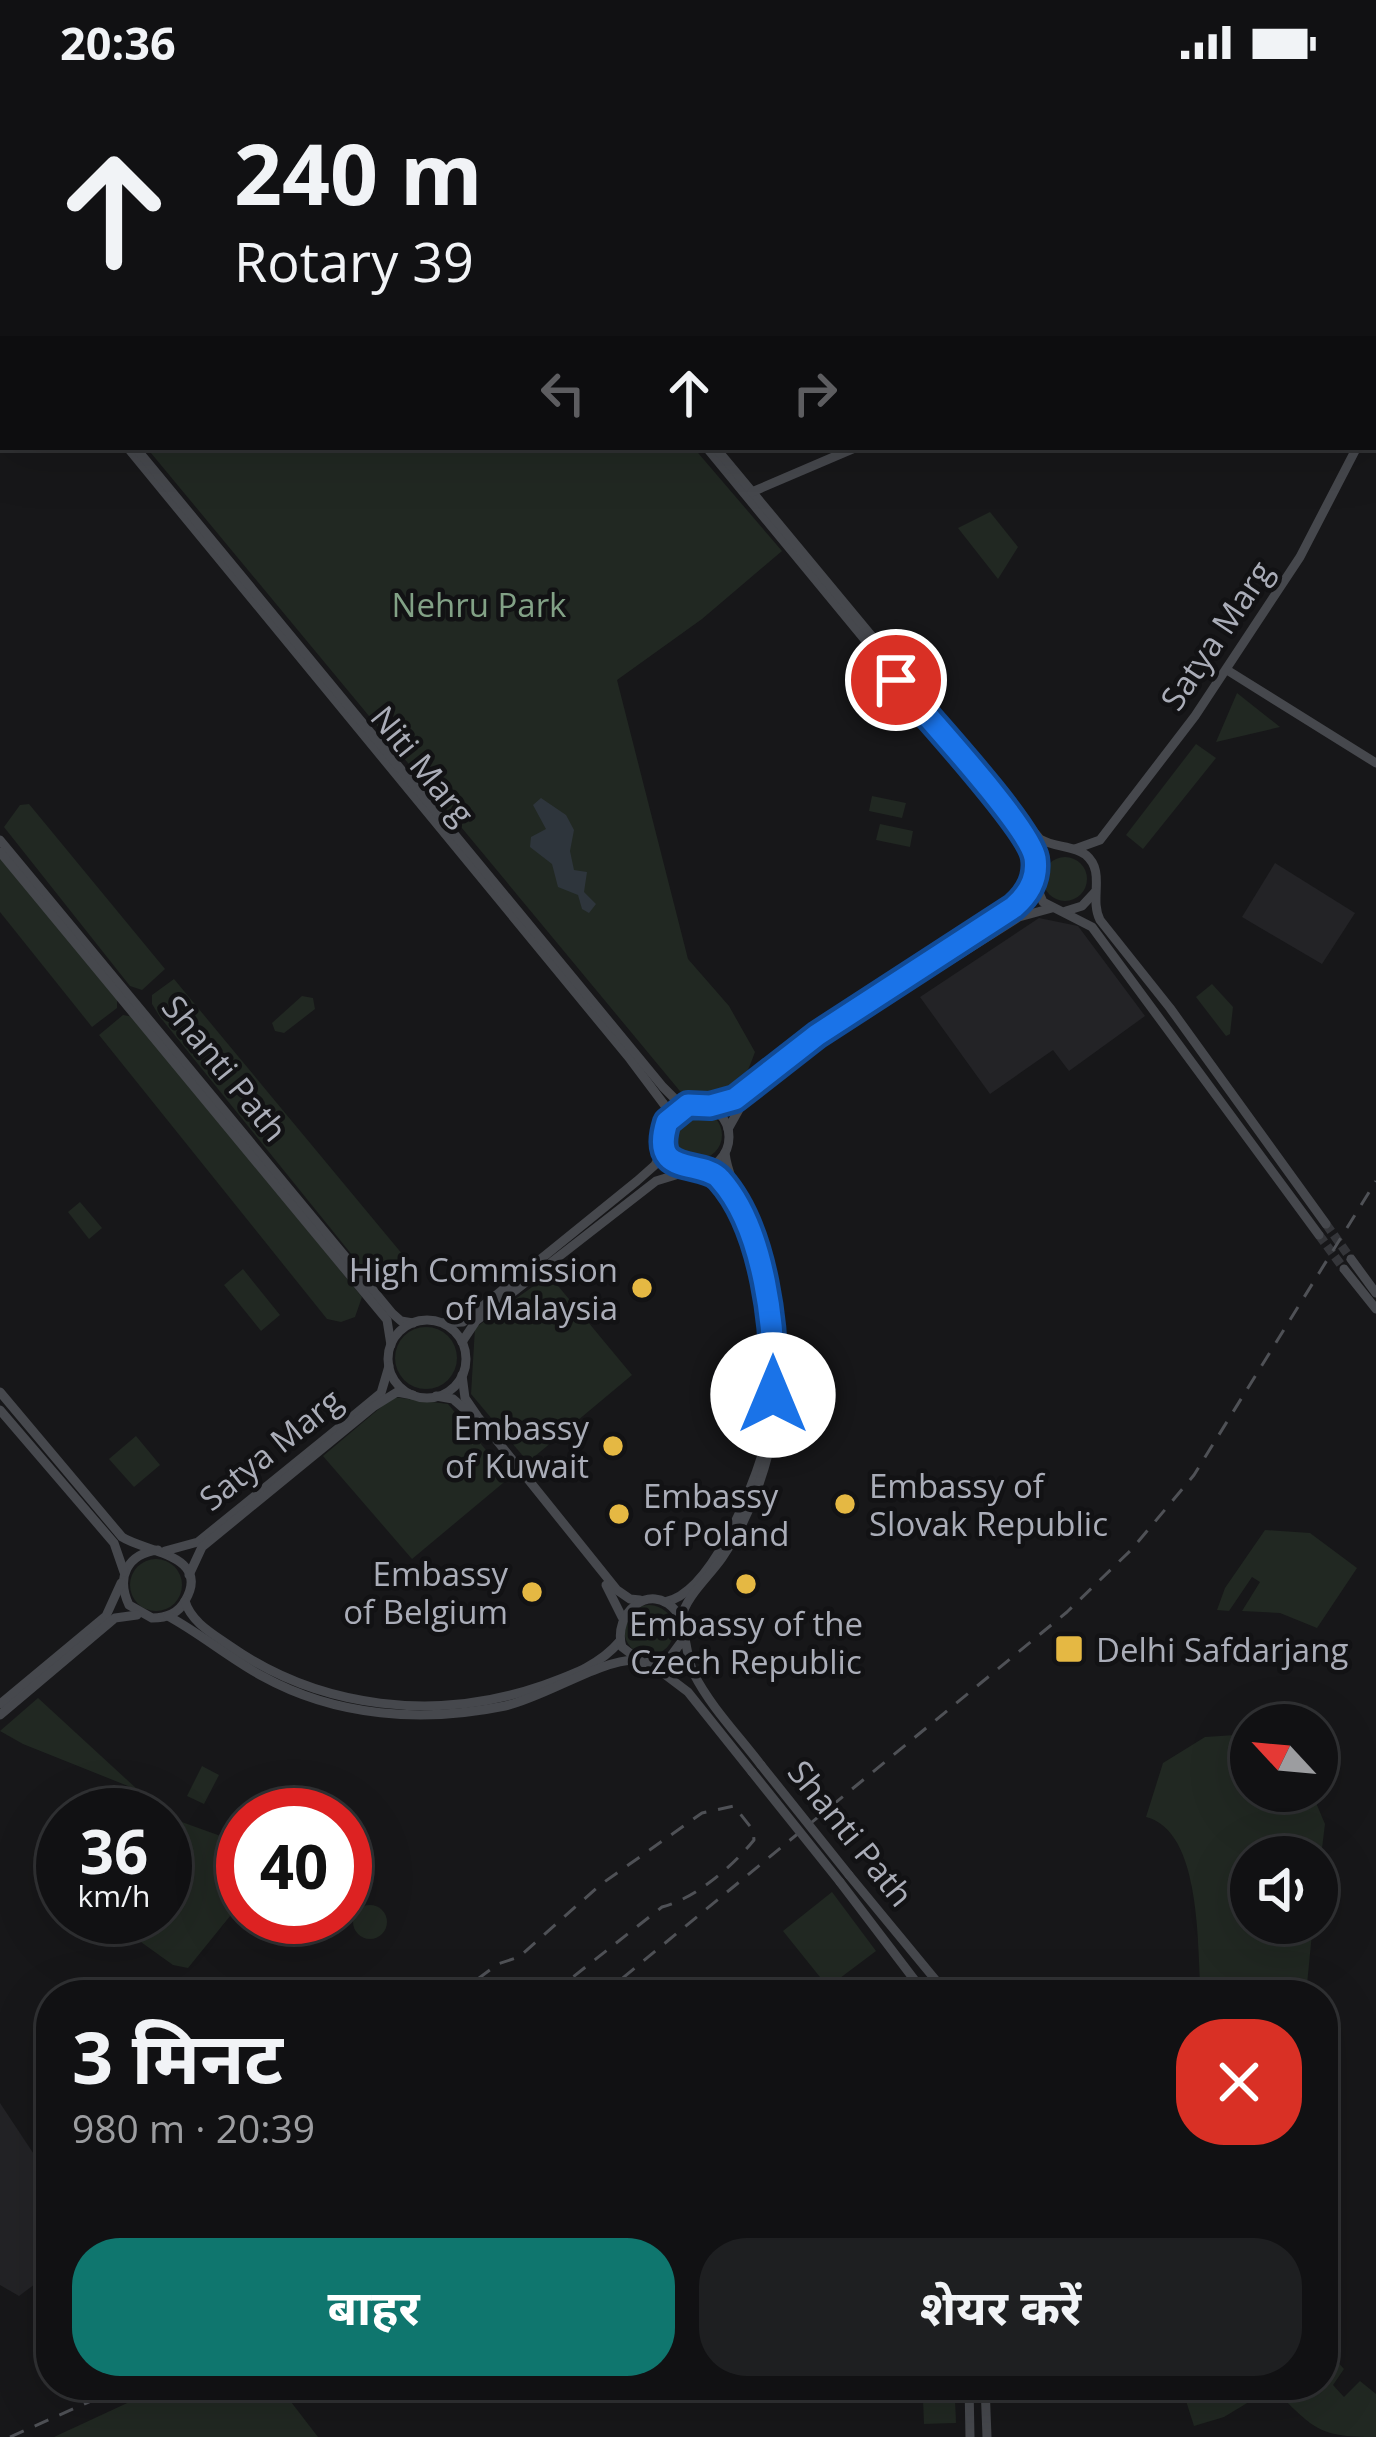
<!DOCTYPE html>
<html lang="hi">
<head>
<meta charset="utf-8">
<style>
  :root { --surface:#111113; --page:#1e1f21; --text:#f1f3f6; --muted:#9c9da0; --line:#303133; --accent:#0f766e }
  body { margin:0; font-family:"Open Sans","Noto Sans Devanagari",sans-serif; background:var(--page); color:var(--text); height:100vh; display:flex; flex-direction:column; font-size:45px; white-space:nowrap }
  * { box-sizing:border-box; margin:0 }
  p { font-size:39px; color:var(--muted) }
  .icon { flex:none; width:66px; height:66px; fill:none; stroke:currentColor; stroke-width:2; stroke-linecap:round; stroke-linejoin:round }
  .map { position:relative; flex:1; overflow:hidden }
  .details { position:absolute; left:36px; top:1896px; width:1302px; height:420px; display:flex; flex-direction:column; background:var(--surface); border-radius:48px; box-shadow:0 12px 48px #0002,0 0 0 3px var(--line) }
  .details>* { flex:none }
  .guide { position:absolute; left:0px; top:0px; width:1377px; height:366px; box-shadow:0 12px 48px #0002,0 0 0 3px var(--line); background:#111113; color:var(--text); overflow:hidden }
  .needle { width:78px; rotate:296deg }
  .buttons { position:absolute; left:1230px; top:1620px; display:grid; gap:24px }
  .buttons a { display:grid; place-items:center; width:108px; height:108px; border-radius:50%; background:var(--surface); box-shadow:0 12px 48px #0002,0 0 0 3px var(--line); font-size:60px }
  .speed { position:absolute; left:36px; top:1704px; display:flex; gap:24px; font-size:60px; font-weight:700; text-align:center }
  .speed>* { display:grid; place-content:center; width:156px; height:156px; border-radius:50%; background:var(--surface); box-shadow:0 12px 48px #0002,0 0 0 3px var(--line); line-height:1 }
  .speed small { font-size:30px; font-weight:400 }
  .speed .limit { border:18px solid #d22; background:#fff; color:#111 }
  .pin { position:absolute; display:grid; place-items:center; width:102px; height:102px; color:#fff; margin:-51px; border:6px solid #fff; border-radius:50%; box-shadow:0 3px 12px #0007 }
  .me { position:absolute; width:132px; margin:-66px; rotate:0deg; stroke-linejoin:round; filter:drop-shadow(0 0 9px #0008) }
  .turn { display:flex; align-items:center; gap:42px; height:252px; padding:0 36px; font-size:54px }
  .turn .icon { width:156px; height:156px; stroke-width:2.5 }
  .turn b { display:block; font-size:84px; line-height:102px }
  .lanes { display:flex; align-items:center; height:114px; padding:0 36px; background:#0003; justify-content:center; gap:60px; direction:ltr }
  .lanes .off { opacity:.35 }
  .round { display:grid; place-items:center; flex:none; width:126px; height:126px; border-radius:48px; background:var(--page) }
  .summary { display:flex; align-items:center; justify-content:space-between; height:204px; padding:0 36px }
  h1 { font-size:72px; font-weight:700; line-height:90px }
  .button { display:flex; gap:24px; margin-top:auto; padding:24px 36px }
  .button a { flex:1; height:138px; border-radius:48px; background:var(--accent); color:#fff; font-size:48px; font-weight:700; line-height:138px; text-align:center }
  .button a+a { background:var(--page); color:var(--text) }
  .status { display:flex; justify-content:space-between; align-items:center; height:84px; padding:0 60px; background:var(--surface); direction:ltr }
  .status svg { height:33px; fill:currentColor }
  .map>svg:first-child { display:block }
</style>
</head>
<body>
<div class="status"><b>20:36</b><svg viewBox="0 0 49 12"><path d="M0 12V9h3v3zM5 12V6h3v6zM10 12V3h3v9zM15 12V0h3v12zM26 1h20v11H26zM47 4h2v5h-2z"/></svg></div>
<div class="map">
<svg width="1376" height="2353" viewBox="0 0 1376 2353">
  <rect width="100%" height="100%" fill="#171719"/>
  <!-- built -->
  <g fill="#232326">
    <polygon points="949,0 1376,0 1376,135 1374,3"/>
    <polygon points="1275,779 1355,829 1322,880 1242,833"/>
    <polygon points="1039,834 1078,842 1145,932 1069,987 1053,966 990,1010 920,913"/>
    <polygon points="0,2019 51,2096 51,2188 19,2212 0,2201"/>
  </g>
  <!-- green -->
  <g fill="#212822">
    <polygon points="1194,0 1376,0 1376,104 1374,3 1189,3"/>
    <path d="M146,363h547l89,104 -80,68 -85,61 71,279 41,47 26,46c-17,48 -24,39 -71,44z"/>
    <polygon points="990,428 1018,463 998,495 958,444"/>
    <polygon points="1237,609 1280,643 1216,658"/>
    <polygon points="1196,660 1216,674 1143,765 1126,751"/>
    <polygon points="872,712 906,719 902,734 869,727"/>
    <polygon points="29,720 165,885 142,906 130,902 4,743 20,721"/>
    <polygon points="880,740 913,747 910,763 876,756"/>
    <circle cx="1065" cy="795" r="22"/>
    <polygon points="0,774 117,914 117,924 92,943 0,828"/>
    <polygon points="174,895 408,1177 401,1195 392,1201 373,1197 160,933 152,920 152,911"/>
    <polygon points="1212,900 1233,923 1230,950 1226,952 1196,913"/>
    <polygon points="302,912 313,914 315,925 284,949 275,947 272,939"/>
    <polygon points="123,931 134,933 362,1213 355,1233 341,1238 327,1235 99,951"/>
    <circle cx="698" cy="1051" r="24"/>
    <polygon points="80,1118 102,1144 89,1155 68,1128"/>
    <polygon points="243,1185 280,1231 261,1247 224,1201"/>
    <polygon points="549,1191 632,1291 528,1378 471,1310 475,1244"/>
    <circle cx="426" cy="1274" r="31"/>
    <polygon points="393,1313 448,1320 509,1394 412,1475 323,1372"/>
    <polygon points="136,1352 160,1381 134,1403 109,1375"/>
    <polygon points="1265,1446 1310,1449 1357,1484 1317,1544 1280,1529 1242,1527 1260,1498 1252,1493 1229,1527 1217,1526 1225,1504"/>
    <circle cx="156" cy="1501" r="26"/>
    <circle cx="649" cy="1546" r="25"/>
    <polygon points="38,1614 138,1706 23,1660 0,1647"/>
    <path d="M1251,1650v57h60l14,33 -8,65v-32h-66v66h62l-7,72h-105c-4,-49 1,-164 -55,-178l17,-54 42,-26z"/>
    <polygon points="202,1682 219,1691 204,1720 187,1712"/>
    <polygon points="106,1711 162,1731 91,1731"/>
    <polygon points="165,1732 243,1760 243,1816 188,1884 173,1881 106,1833 165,1833"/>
    <polygon points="832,1808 876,1867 828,1903 783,1847"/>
    <circle cx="370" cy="1838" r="17"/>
    <path d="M1323,2262l21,23 -11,16 11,12 16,-16 16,13v43c-61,0 -61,-9 -104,-49l-48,29 -30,9 -13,-41h142z"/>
    <polygon points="166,2301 278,2301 318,2353 54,2353"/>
    <polygon points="955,2314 956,2339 924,2340 923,2315"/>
  </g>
  <!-- water -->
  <polygon fill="#2e353c" points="541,714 566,731 574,746 570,767 574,786 587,788 584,808 596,820 589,829 582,825 578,811 558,803 552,780 530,763 531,753 546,745 533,721"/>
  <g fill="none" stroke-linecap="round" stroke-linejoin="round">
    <!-- stream -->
    <polyline stroke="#2e353c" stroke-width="3" points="915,0 920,3"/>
    <!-- secondary-tunnel -->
    <g stroke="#343539" stroke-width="9" stroke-dasharray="9 4.5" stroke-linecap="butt">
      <polyline points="1326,1140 1351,1175"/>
      <polyline points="1319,1151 1344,1185"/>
    </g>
    <!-- secondary -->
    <g stroke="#46484d" stroke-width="9">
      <polyline points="168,0 174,3"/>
      <polyline points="190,0 195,3"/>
      <polyline points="104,3 106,0"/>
      <polyline points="122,3 130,0"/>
      <polyline points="0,124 3,122"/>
      <polyline points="0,140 3,136"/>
      <polyline points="0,199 3,202"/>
      <polyline points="0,208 3,212"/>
      <polyline points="1374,208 1376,208"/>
      <polyline points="1374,329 1376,325"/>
      <polyline points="127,363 630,975 666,1023 667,1038"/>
      <polyline points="135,363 663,1003 676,1016 688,1021"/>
      <polyline points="706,363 1015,738 1033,764 1035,799 1043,818 1092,843 1319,1151"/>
      <path d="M715,363l325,392c15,9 33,6 46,16 20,17 3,43 14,65l70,88 156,216"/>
      <polyline points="752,408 857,363"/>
      <polyline points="1227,586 1376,679"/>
      <polyline points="0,756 392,1229 401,1237 413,1239"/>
      <polyline points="1075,765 1100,756 1195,632 1300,473 1357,363"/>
      <polyline points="0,768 387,1236 391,1261"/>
      <polyline points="1066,827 1082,822 1095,808"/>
      <circle cx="696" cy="1053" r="33"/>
      <polyline points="710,1022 735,1015 817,951 1014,823 1032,799"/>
      <polyline points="728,1045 742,1020 824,956 1019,833 1052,824"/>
      <path d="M702,1085c18,5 23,17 32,33 37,68 46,146 35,222"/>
      <polyline points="1351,1175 1376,1209"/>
      <polyline points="1344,1185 1376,1225"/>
      <circle cx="427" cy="1275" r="39"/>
      <polyline points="443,1239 463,1238 637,1097 655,1081 665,1063"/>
      <polyline points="462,1258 476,1237 656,1097 692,1086"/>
      <polyline points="462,1291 465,1314 478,1333 617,1506 630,1515 640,1516"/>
      <path d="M0,1308l122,145c23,15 90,18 63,64 -7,13 -19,17 -33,17l-23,-13c-13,-28 -2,-51 29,-55"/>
      <polyline points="436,1312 453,1315 468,1328"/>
      <polyline points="0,1326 114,1459 124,1488"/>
      <polyline points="165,1467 198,1458 341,1342 381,1309 389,1282"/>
      <polyline points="189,1491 202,1463 373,1323 397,1308 413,1311"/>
      <polyline points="606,1501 622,1533"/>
      <path d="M185,1517c6,21 28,33 45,45 90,63 207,76 311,40 30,-11 58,-20 79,-45"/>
      <path d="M665,1518c46,-9 85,-109 98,-150"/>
      <path d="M168,1532c33,18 61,42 94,60 74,41 161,47 243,30 40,-9 95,-46 130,-46"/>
      <path d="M681,1535c5,-23 27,-41 41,-61 16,-23 28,-48 37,-74 28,-81 29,-165 0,-245 -11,-30 -30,-55 -34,-86"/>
      <path d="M682,1557l-14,19 -25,3 -21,-16c-10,-33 28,-67 54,-36 10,12 9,45 18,63 16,32 45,62 67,91"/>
      <polyline points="651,1580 688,1608 752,1688"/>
      <polyline points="0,1620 106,1532 121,1499"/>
      <polyline points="0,1631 115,1534 137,1531"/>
      <polyline points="849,1791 948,1911"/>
      <polyline points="840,1798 926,1911"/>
      <polyline points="969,2301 970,2353"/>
      <polyline points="985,2301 987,2353"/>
    </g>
    <!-- rail -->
    <g stroke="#4f5156" stroke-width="3" stroke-dasharray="15 12" stroke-linecap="butt">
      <path d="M456,1911l42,-31 21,-7 81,-72 102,-72 32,-7 19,24 1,10c-22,27 -58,58 -92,67l-112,88"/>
      <polyline points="602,1911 1067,1528 1132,1465 1194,1391 1376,1097"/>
      <polyline points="10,2353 127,2301"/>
    </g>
    <!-- secondary-bridge -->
    <g stroke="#46484d" stroke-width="9">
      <polyline points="761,1681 849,1791"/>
      <polyline points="752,1688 840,1798"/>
    </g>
  </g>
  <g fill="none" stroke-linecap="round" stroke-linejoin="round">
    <!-- route casing -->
    <g stroke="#114b97" stroke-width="30">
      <path id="route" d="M773,1311c3,-63 -8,-166 -53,-216 -18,-21 -71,0 -53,-57l21,-17 22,1 25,-7 82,-64 197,-128c15,-13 24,-29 21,-49 -5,-31 -113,-147 -139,-178"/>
    </g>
    <!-- route -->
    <use href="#route" stroke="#1a73e8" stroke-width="21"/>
  </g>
  <!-- markers -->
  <g fill="#e5b843" stroke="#121214" stroke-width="4.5">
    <circle cx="642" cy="1204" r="12"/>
    <circle cx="613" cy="1362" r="12"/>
    <circle cx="845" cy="1420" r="12"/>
    <circle cx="619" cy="1430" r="12"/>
    <circle cx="746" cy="1500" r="12"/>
    <circle cx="532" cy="1508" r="12"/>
    <rect x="1054" y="1550" width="30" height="30" rx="6"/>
  </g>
  <g text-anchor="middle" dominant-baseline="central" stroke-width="9" stroke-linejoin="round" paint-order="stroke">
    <!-- park labels -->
    <g font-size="33" fill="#82a186" stroke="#121214">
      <text x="479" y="520">Nehru Park</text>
    </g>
    <!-- street labels -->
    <g font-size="33" fill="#aaadb8" stroke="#121214">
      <text transform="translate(1216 551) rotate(-56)">Satya Marg</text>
      <text transform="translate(423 681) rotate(51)">Niti Marg</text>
      <text transform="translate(225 984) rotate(51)">Shanti Path</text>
      <text transform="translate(270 1365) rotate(-39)">Satya Marg</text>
      <text transform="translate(851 1749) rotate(51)">Shanti Path</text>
    </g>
    <!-- poi labels -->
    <g font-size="33" fill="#aaadb8" stroke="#121214" text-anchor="end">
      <text x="618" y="1185">High Commission<tspan x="618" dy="38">of Malaysia</tspan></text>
      <text x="589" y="1343">Embassy<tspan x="589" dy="38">of Kuwait</tspan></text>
      <text x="869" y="1401" text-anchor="start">Embassy of<tspan x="869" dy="38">Slovak Republic</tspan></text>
      <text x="643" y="1411" text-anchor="start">Embassy<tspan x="643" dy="38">of Poland</tspan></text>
      <text x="508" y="1489">Embassy<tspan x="508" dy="38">of Belgium</tspan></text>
      <text x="746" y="1539" text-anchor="middle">Embassy of the<tspan x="746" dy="38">Czech Republic</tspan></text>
      <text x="1096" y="1565" text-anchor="start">Delhi Safdarjang</text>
    </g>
  </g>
</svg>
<div class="buttons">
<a><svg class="needle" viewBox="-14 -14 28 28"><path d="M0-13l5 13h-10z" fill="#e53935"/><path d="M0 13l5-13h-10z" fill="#9c9da0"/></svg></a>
<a><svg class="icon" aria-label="sound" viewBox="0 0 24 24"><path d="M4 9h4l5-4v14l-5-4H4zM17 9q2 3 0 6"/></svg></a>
</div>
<div class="speed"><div>36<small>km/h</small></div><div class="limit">40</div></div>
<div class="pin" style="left:896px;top:596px;background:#d93025"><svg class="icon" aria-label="arrive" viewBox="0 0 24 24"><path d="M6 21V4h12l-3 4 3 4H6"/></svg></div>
<svg class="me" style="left:773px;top:1311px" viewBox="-20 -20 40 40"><circle r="19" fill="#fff"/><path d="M0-13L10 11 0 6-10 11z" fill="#1a73e8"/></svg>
<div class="guide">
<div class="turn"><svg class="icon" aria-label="ahead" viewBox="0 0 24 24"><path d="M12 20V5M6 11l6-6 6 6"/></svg><div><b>240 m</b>Rotary 39</div></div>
<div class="lanes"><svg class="icon off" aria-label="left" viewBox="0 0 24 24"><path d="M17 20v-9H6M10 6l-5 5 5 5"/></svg><svg class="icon" aria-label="ahead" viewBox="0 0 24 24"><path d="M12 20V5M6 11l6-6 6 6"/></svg><svg class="icon off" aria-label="right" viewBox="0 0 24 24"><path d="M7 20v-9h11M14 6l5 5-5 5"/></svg></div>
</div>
<section class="details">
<div class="summary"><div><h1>3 मिनट</h1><p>980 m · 20:39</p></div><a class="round" style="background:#d93025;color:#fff"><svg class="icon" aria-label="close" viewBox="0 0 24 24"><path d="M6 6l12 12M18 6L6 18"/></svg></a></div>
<div class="button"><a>बाहर</a><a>शेयर करें</a></div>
</section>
</div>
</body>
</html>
